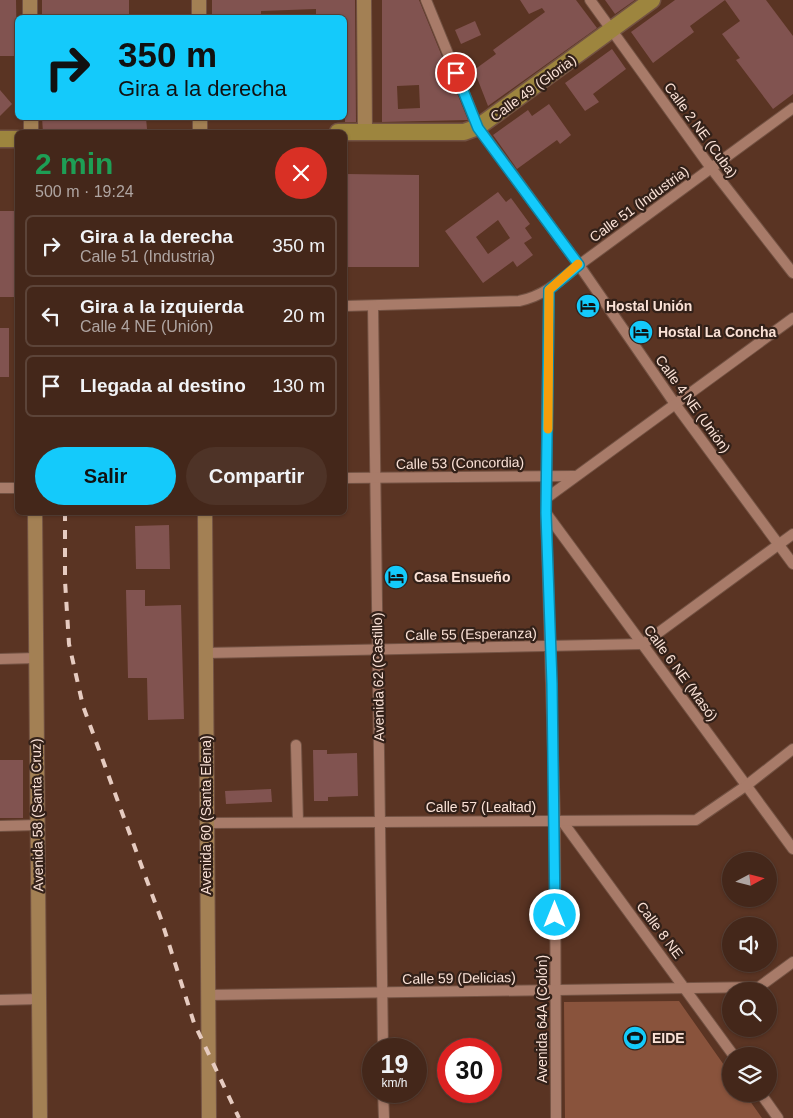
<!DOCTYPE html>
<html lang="es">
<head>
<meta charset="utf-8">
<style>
  :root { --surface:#44271a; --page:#4e3327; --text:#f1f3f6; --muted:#afa5a2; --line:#5c4439; --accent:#14cafb }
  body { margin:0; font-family:Arial,sans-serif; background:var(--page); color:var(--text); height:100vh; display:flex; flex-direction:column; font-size:19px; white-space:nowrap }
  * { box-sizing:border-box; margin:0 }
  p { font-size:16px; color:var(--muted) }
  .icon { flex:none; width:28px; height:28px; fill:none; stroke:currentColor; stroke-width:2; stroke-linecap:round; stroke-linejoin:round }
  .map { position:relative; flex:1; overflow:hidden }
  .panel { position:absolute; left:15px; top:130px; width:332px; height:385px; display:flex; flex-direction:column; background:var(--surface); border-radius:8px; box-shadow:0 1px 4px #0004,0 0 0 1px var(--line) }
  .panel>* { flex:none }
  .guide { position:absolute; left:15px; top:15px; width:332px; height:105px; border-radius:8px; box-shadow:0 1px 4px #0004,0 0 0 1px var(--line); background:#14cafb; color:#111; overflow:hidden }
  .needle { width:32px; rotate:83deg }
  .fabs { position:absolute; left:722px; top:852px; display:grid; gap:10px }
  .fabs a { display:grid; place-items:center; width:55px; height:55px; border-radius:50%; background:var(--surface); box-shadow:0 1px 4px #0004,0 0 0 1px var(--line); font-size:25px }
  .speed { position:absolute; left:362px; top:1038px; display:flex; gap:10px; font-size:25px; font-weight:700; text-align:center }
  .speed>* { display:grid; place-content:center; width:65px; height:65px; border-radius:50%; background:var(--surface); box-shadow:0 1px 4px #0004,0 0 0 1px var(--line); line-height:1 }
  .speed small { font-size:12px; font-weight:400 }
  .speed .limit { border:8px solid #d22; background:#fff; color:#111 }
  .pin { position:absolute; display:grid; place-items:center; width:42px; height:42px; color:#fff; margin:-21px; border:2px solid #fff; border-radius:50%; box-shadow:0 1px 5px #0007 }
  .me { position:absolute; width:55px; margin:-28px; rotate:0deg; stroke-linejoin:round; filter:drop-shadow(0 0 4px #0008) }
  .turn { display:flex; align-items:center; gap:18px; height:105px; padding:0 20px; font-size:22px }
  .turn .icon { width:65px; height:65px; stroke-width:2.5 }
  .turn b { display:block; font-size:35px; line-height:42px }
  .round { display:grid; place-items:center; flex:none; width:52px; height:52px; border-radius:26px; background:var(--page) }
  .head { display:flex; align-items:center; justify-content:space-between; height:85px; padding:0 20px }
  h1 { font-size:30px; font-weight:800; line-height:38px; color:#1e9e55 }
  .primary-button { display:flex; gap:10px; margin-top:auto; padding:10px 20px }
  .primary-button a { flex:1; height:58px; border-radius:30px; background:var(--accent); color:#111; font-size:20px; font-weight:800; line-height:58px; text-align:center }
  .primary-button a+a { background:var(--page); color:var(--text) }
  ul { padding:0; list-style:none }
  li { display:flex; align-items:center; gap:15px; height:62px; margin:0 10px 8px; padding:0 10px; border:2px solid var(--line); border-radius:8px }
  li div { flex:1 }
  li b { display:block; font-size:19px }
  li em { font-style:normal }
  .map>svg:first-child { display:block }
</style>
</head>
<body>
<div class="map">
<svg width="793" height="1118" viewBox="0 0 793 1118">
  <rect width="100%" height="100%" fill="#5a3423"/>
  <!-- green -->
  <polygon fill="#89533c" points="679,1001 731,1075 731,1094 745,1094 762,1118 565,1118 564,1002"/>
  <!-- building -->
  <g fill="#815350" fill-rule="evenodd">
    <polygon points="0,0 16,0 17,56 0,56"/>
    <rect x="42" y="0" width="87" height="18"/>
    <polygon points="212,0 355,0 356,122 345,122 345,18 316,18 316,9 261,11 261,18 212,18"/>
    <path d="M382,0h37l49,120 -86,2zM419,85l1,23 -22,1 -1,-23z"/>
    <polygon points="520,0 576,0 597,28 488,106 474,70 496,54 493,50 545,12 542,8 529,14"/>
    <polygon points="605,0 635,0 615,14"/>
    <polygon points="675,0 725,0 690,26 694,32 653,63 631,32"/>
    <polygon points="725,0 766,0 793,36 793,94 773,109 736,60 740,58 722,34 740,21"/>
    <polygon points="475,21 481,35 461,44 455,30"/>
    <polygon points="612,49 626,69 593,94 599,102 585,111 565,83"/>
    <polygon points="0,90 12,104 0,116"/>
    <polygon points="549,104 571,135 560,144 557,140 517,169 493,135 528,110 532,116"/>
    <polygon points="42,118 146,118 147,129 43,132"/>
    <polygon points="346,174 419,175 419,267 345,267"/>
    <path d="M498,192l8,10 5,-4 19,26 -5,4 7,10 -8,5 9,12 -16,12 -4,-6 -30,22 -38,-52zM498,220l12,18 -22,16 -12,-17z"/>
    <rect x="0" y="211" width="18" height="86"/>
    <rect x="0" y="328" width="9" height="49"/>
    <polygon points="169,525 170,569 136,569 135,526"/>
    <polygon points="126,590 145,590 145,606 181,605 184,719 148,720 147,678 128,678"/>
    <polygon points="313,750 327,750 327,754 357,753 358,796 328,797 328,801 314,801"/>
    <rect x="0" y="760" width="23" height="58"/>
    <polygon points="271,789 272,802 226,804 225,791"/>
  </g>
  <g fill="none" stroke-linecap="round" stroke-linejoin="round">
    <!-- street casing -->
    <g stroke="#735243" stroke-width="12">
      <g id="street">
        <polyline points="426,0 478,127 579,265 675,404 793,564"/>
        <polyline points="590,0 711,168 793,273"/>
        <polyline points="549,290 546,513 555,821 556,1118"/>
        <path d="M345,306l174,-5c25,-5 41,-20 60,-36l214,-157"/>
        <polyline points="373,306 383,1049"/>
        <polyline points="345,478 575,476"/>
        <polyline points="0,488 18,488"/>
        <polyline points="548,497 793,318"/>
        <polyline points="546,513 793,849"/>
        <polyline points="205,653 643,644 793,534"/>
        <polyline points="0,659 36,658"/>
        <polyline points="296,745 298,822"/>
        <polyline points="562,821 734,1056"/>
        <polyline points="206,823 696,820 747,785 793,749"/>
        <polyline points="0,826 37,825"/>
        <polyline points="208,995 759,987 793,962"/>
        <polyline points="0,1000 39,999"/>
        <polyline points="383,1091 384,1118"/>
        <polyline points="761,1094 778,1118"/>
      </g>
    </g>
    <!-- secondary casing -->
    <g stroke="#735243" stroke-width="16">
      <g id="secondary">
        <polyline points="30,0 30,18"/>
        <polyline points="199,0 199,18"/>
        <polyline points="364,0 365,132"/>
        <polyline points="31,118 31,132"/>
        <polyline points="200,118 200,132"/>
        <polyline points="35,512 40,1118"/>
        <polyline points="205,512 209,1118"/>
      </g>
    </g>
    <!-- primary casing -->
    <g stroke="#735243" stroke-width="19">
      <g id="primary">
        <polyline points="338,132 464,132 478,127 652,0"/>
        <polyline points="0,139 18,139"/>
      </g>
    </g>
    <!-- street -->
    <use href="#street" stroke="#a87b69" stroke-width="10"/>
    <!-- secondary -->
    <use href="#secondary" stroke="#a38054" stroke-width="14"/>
    <!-- primary -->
    <use href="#primary" stroke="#9d853e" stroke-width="16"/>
    <!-- rail -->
    <polyline stroke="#e6cbc0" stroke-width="4" stroke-dasharray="9 9" stroke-linecap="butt" points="65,512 65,581 69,644 83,706 161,919 194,1023 239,1118"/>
  </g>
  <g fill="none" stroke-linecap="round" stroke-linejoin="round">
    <!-- route casing -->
    <g stroke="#0d83a3" stroke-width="12">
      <polyline id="route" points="456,73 478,128 579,265 549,290 546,513 552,684 555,915"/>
    </g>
    <!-- route -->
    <use href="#route" stroke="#14cafb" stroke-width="9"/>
    <!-- slow -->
    <polyline stroke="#f59e0b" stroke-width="9" points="548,429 549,290 578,264"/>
  </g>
  <!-- icons -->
  <defs>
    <g id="hotel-disc" transform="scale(1.25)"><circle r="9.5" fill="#14cafb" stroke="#332119"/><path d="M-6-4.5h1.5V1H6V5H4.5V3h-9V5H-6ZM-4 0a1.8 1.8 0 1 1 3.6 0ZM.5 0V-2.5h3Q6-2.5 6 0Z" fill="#111"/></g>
    <g id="stadium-disc" transform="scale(1.25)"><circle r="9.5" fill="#14cafb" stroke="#332119"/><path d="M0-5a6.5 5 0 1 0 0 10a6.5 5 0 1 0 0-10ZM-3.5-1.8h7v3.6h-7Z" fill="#111"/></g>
  </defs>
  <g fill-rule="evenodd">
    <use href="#hotel-disc" x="588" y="306"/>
    <use href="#hotel-disc" x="641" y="332"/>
    <use href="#hotel-disc" x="396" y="577"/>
    <use href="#stadium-disc" x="635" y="1038"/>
  </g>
  <g text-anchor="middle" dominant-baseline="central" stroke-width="4.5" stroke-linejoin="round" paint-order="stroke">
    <!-- street labels -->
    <g font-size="14" fill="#fae1d6" stroke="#332119">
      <text transform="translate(533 88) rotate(-36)">Calle 49 (Gloria)</text>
      <text transform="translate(701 130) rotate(54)">Calle 2 NE (Cuba)</text>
      <text transform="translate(639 204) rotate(-36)">Calle 51 (Industria)</text>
      <text transform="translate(693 404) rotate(54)">Calle 4 NE (Unión)</text>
      <text transform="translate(460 463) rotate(-1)">Calle 53 (Concordia)</text>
      <text transform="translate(471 634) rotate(-1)">Calle 55 (Esperanza)</text>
      <text transform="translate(681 673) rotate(54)">Calle 6 NE (Masó)</text>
      <text transform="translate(378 677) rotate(-91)">Avenida 62 (Castillo)</text>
      <text x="481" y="807">Calle 57 (Lealtad)</text>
      <text transform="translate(37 815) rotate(-91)">Avenida 58 (Santa Cruz)</text>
      <text transform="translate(206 815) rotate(-90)">Avenida 60 (Santa Elena)</text>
      <text transform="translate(660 930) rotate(53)">Calle 8 NE</text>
      <text transform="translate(459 978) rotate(-1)">Calle 59 (Delicias)</text>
      <text transform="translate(542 1019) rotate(-90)">Avenida 64A (Colón)</text>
    </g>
    <!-- poi labels -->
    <g font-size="14" font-weight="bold" fill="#fae1d6" stroke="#332119" text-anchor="start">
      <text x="606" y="306">Hostal Unión</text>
      <text x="658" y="332">Hostal La Concha</text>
      <text x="414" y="577">Casa Ensueño</text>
      <text x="652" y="1038">EIDE</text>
    </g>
  </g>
</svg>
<div class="fabs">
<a><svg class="needle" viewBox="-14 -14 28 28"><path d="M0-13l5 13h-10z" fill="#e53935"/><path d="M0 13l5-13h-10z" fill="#afa5a2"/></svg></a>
<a><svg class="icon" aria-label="sound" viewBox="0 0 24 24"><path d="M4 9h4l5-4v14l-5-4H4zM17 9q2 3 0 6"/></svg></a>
<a><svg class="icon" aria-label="search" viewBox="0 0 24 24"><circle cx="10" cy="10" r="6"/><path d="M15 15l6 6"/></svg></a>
<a><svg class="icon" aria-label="layers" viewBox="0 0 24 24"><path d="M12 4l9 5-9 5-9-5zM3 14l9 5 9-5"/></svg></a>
</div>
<div class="speed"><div>19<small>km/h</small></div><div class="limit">30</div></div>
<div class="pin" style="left:456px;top:73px;background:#d93025"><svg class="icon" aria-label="arrive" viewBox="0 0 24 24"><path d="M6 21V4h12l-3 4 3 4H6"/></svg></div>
<svg class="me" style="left:555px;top:915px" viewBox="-20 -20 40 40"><circle r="17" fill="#14cafb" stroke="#fff" stroke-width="3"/><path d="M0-11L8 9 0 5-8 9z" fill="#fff"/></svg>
<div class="guide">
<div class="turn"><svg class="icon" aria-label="right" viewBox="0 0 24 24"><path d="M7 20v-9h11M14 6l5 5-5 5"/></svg><div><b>350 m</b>Gira a la derecha</div></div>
</div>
<section class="panel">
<div class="head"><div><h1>2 min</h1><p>500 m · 19:24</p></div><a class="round" style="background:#d93025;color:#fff"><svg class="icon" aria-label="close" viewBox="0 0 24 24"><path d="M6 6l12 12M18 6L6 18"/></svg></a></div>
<ul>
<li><svg class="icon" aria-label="right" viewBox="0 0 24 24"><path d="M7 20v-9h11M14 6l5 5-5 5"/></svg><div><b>Gira a la derecha</b><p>Calle 51 (Industria)</p></div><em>350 m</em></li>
<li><svg class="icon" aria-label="left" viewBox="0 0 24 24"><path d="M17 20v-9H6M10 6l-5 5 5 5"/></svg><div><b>Gira a la izquierda</b><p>Calle 4 NE (Unión)</p></div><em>20 m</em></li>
<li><svg class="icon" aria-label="arrive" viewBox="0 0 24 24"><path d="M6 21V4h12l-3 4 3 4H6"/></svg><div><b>Llegada al destino</b></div><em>130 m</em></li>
</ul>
<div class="primary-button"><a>Salir</a><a>Compartir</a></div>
</section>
</div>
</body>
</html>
